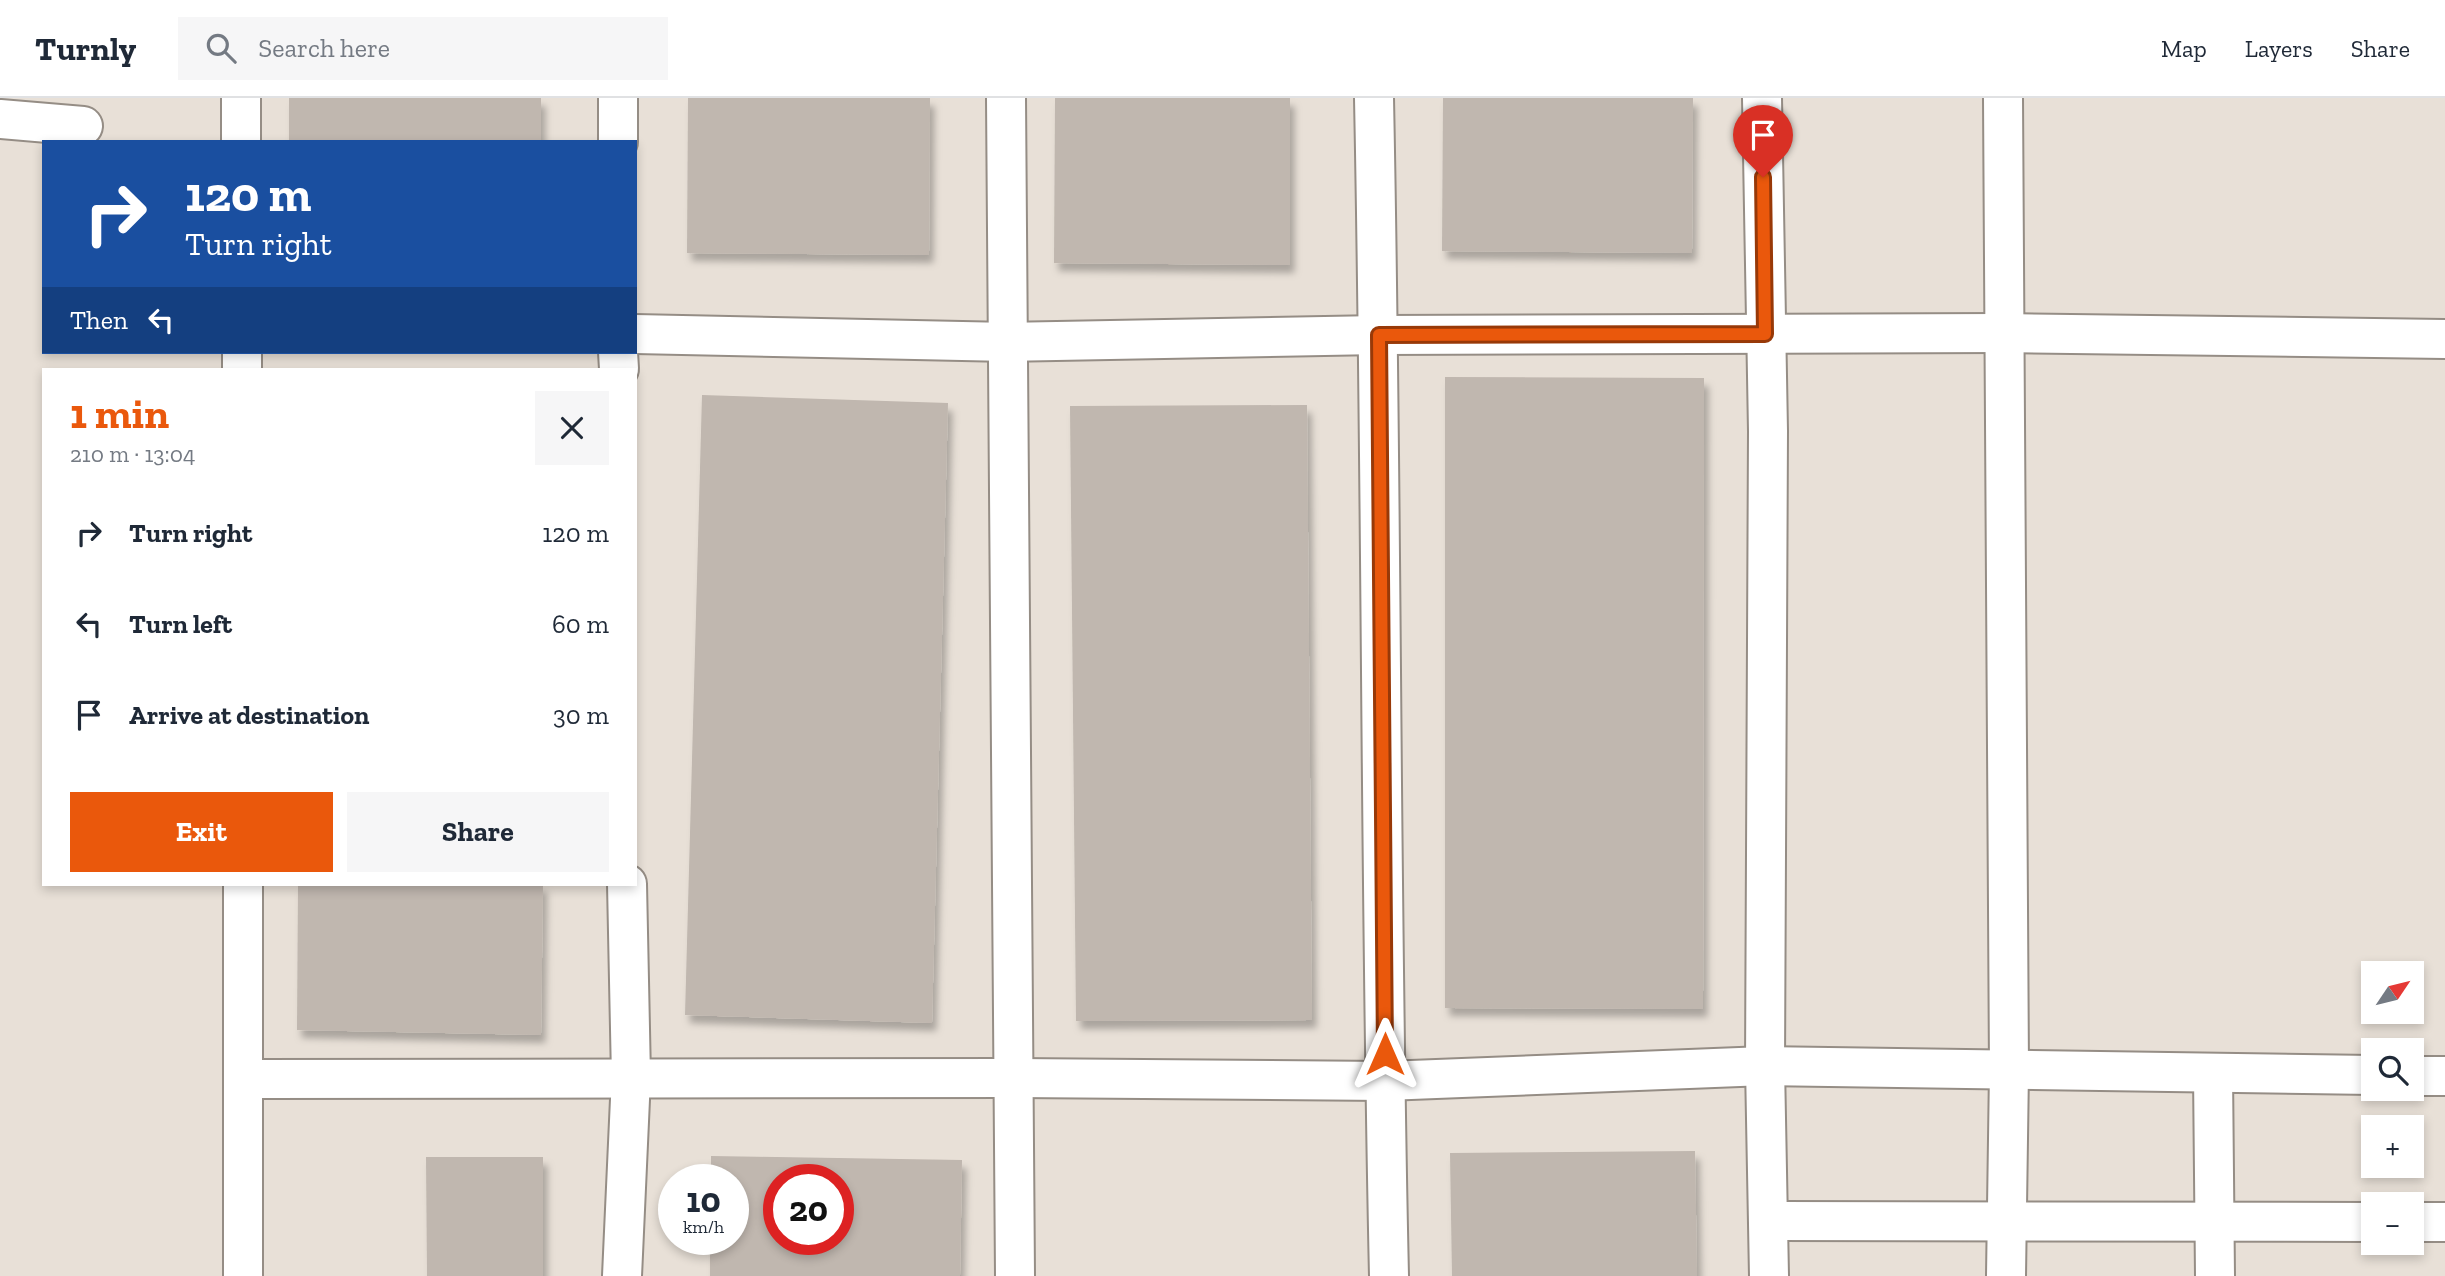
<!DOCTYPE html>
<html lang="en">
<head>
<meta charset="utf-8">
<style>
  :root { --surface:#fff; --page:#f6f6f7; --text:#1f2937; --muted:#747a83; --line:#e0e1e3; --accent:#ea580c }
  body { margin:0; font-family:"Zilla Slab",serif; background:var(--page); color:var(--text); height:100vh; display:flex; flex-direction:column; font-size:26px; white-space:nowrap }
  * { box-sizing:border-box; margin:0 }
  p { font-size:23px; color:var(--muted) }
  .icon { flex:none; width:38px; height:38px; fill:none; stroke:currentColor; stroke-width:2; stroke-linecap:round; stroke-linejoin:round }
  .map { position:relative; flex:1; overflow:hidden }
  .side { position:absolute; left:42px; top:270px; width:595px; height:518px; display:flex; flex-direction:column; background:var(--surface); border-radius:0px; box-shadow:0 4px 10px #0003 }
  .side>* { flex:none }
  .hud { position:absolute; left:42px; top:42px; width:595px; height:214px; border-radius:0px; box-shadow:0 4px 10px #0003; background:#1a4fa0; color:#fff; overflow:hidden }
  .needle { width:46px; rotate:55deg }
  .controls { position:absolute; left:2361px; top:863px; display:grid; gap:14px }
  .controls a { display:grid; place-items:center; width:63px; height:63px; border-radius:0px; background:var(--surface); box-shadow:0 4px 10px #0003; font-size:35px }
  .speed { position:absolute; left:658px; top:1066px; display:flex; gap:14px; font-size:35px; font-weight:700; text-align:center }
  .speed>* { display:grid; place-content:center; width:91px; height:91px; border-radius:50%; background:var(--surface); box-shadow:0 4px 10px #0003; line-height:1 }
  .speed small { font-size:18px; font-weight:400 }
  .speed .limit { border:10px solid #d22; background:#fff; color:#111 }
  .pin { position:absolute; display:grid; place-items:center; width:60px; height:60px; color:#fff; margin:-72px -30px; border-radius:50% 50% 50% 0; rotate:-45deg; box-shadow:0 0 7px #0007 }
  .pin .icon { rotate:45deg }
  .me { position:absolute; width:77px; margin:-38px; rotate:0deg; stroke-linejoin:round; filter:drop-shadow(0 0 5px #0008) }
  .turn { display:flex; align-items:center; gap:24px; height:147px; padding:0 28px; font-size:32px }
  .turn .icon { width:91px; height:91px; stroke-width:2.5 }
  .turn b { display:block; font-size:49px; line-height:60px }
  .then { display:flex; align-items:center; height:66px; padding:0 28px; background:#0003; gap:14px; font-size:26px }
  .round { display:grid; place-items:center; flex:none; width:74px; height:74px; border-radius:0px; background:var(--page) }
  .overview { display:flex; align-items:center; justify-content:space-between; height:119px; padding:0 28px }
  h1 { font-size:42px; font-weight:700; line-height:52px; color:var(--accent) }
  .primary-button { display:flex; gap:14px; margin-top:auto; padding:14px 28px }
  .primary-button a { flex:1; height:80px; border-radius:0px; background:var(--accent); color:#fff; font-size:28px; font-weight:700; line-height:80px; text-align:center }
  .primary-button a+a { background:var(--page); color:var(--text) }
  ul { padding:0; list-style:none }
  li { display:flex; align-items:center; gap:21px; height:91px; padding:0 28px }
  li div { flex:1 }
  li b { display:block; font-size:26px }
  li em { font-style:normal }
  header { display:flex; align-items:center; gap:42px; box-sizing:border-box; height:98px; padding:0 35px; background:var(--surface); border-bottom:2px solid var(--line) }
  header strong { font-size:33px }
  nav { display:flex; gap:38px; margin-inline-start:auto; font-size:24px }
  .search { width:490px; height:63px; background:var(--page); display:flex; align-items:center; gap:18px; box-sizing:border-box; padding:0 24px; border-radius:0px; color:var(--muted); font-size:26px }
  .map>svg:first-child { display:block }
</style>
</head>
<body>
<header>
<strong>Turnly</strong>
<div class="search"><svg class="icon" aria-label="search" viewBox="0 0 24 24"><circle cx="10" cy="10" r="6"/><path d="M15 15l6 6"/></svg>Search here</div>
<nav><a>Map</a><a>Layers</a><a>Share</a></nav>
</header>
<div class="map">
<svg width="2445" height="1178" viewBox="0 0 2445 1178">
  <defs>
    <filter id="shadow"><feDropShadow dx="4.5" dy="8" stdDeviation="3.5" flood-color="#0004"/></filter>
  </defs>
  <rect width="100%" height="100%" fill="#e8e0d7"/>
  <!-- building -->
  <g fill="#c0b7af" fill-rule="evenodd" filter="url(#shadow)">
    <rect x="289" y="0" width="252" height="44"/>
    <polygon points="688,0 930,0 929,157 687,155"/>
    <polygon points="1055,0 1290,0 1290,167 1054,165"/>
    <polygon points="1443,0 1693,0 1692,155 1442,153"/>
    <polygon points="1445,279 1704,280 1703,911 1445,910"/>
    <polygon points="702,297 948,305 932,925 685,917"/>
    <polygon points="1307,307 1312,922 1076,923 1070,308"/>
    <polygon points="298,786 543,786 541,937 297,932"/>
    <polygon points="1695,1053 1697,1178 1452,1178 1450,1055"/>
    <path d="M711,1058l251,4 -2,116h-250v-37h23v-59h-22zM779,1082h59v59h-59z"/>
    <polygon points="426,1059 543,1059 543,1178 427,1178"/>
  </g>
  <g fill="none" stroke-linecap="round" stroke-linejoin="round">
    <!-- minor casing -->
    <g stroke="#958d85" stroke-width="42">
      <g id="minor">
        <polyline points="241,0 241,44"/>
        <polyline points="618,0 618,44"/>
        <polyline points="1006,0 1015,1178"/>
        <path d="M1374,0c8,393 6,785 15,1178"/>
        <polyline points="1762,0 1768,333 1765,968 1769,1178"/>
        <polyline points="2003,0 2009,972 2006,1178"/>
        <polyline points="0,21 83,28"/>
        <polyline points="635,236 1009,244 1379,237 2003,235 2445,241"/>
        <polyline points="242,254 242,271"/>
        <polyline points="618,254 619,271"/>
        <polyline points="243,786 243,1178"/>
        <polyline points="2213,975 2215,1178"/>
        <polyline points="2412,978 2445,978"/>
        <polyline points="243,981 1013,980 1385,983 1765,968 2373,977"/>
        <polyline points="1769,1123 2373,1124"/>
        <polyline points="2412,1124 2445,1124"/>
        <polyline points="622,1178 631,979 627,786"/>
      </g>
    </g>
    <!-- minor -->
    <use href="#minor" stroke="#fff" stroke-width="38"/>
  </g>
  <g fill="none" stroke-linecap="round" stroke-linejoin="round">
    <!-- route casing -->
    <g stroke="#983908" stroke-width="18">
      <polyline id="route" points="1385,956 1379,237 1765,236 1763,79"/>
    </g>
    <!-- route -->
    <use href="#route" stroke="#ea580c" stroke-width="12"/>
  </g>
</svg>
<div class="controls">
<a><svg class="needle" viewBox="-14 -14 28 28"><path d="M0-13l5 13h-10z" fill="#e53935"/><path d="M0 13l5-13h-10z" fill="#747a83"/></svg></a>
<a><svg class="icon" aria-label="search" viewBox="0 0 24 24"><circle cx="10" cy="10" r="6"/><path d="M15 15l6 6"/></svg></a>
<a>+</a>
<a>−</a>
</div>
<div class="speed"><div>10<small>km/h</small></div><div class="limit">20</div></div>
<div class="pin" style="left:1763px;top:79px;background:#d93025"><svg class="icon" aria-label="arrive" viewBox="0 0 24 24"><path d="M6 21V4h12l-3 4 3 4H6"/></svg></div>
<svg class="me" style="left:1385px;top:956px" viewBox="-20 -20 40 40"><path d="M0-17L14 15 0 8-14 15z" fill="#ea580c" stroke="#fff" stroke-width="4"/></svg>
<div class="hud">
<div class="turn"><svg class="icon" aria-label="right" viewBox="0 0 24 24"><path d="M7 20v-9h11M14 6l5 5-5 5"/></svg><div><b>120 m</b>Turn right</div></div>
<div class="then">Then<svg class="icon" aria-label="left" viewBox="0 0 24 24"><path d="M17 20v-9H6M10 6l-5 5 5 5"/></svg></div>
</div>
<section class="side">
<div class="overview"><div><h1>1 min</h1><p>210 m · 13:04</p></div><a class="round"><svg class="icon" aria-label="close" viewBox="0 0 24 24"><path d="M6 6l12 12M18 6L6 18"/></svg></a></div>
<ul>
<li><svg class="icon" aria-label="right" viewBox="0 0 24 24"><path d="M7 20v-9h11M14 6l5 5-5 5"/></svg><div><b>Turn right</b></div><em>120 m</em></li>
<li><svg class="icon" aria-label="left" viewBox="0 0 24 24"><path d="M17 20v-9H6M10 6l-5 5 5 5"/></svg><div><b>Turn left</b></div><em>60 m</em></li>
<li><svg class="icon" aria-label="arrive" viewBox="0 0 24 24"><path d="M6 21V4h12l-3 4 3 4H6"/></svg><div><b>Arrive at destination</b></div><em>30 m</em></li>
</ul>
<div class="primary-button"><a>Exit</a><a>Share</a></div>
</section>
</div>
</body>
</html>
